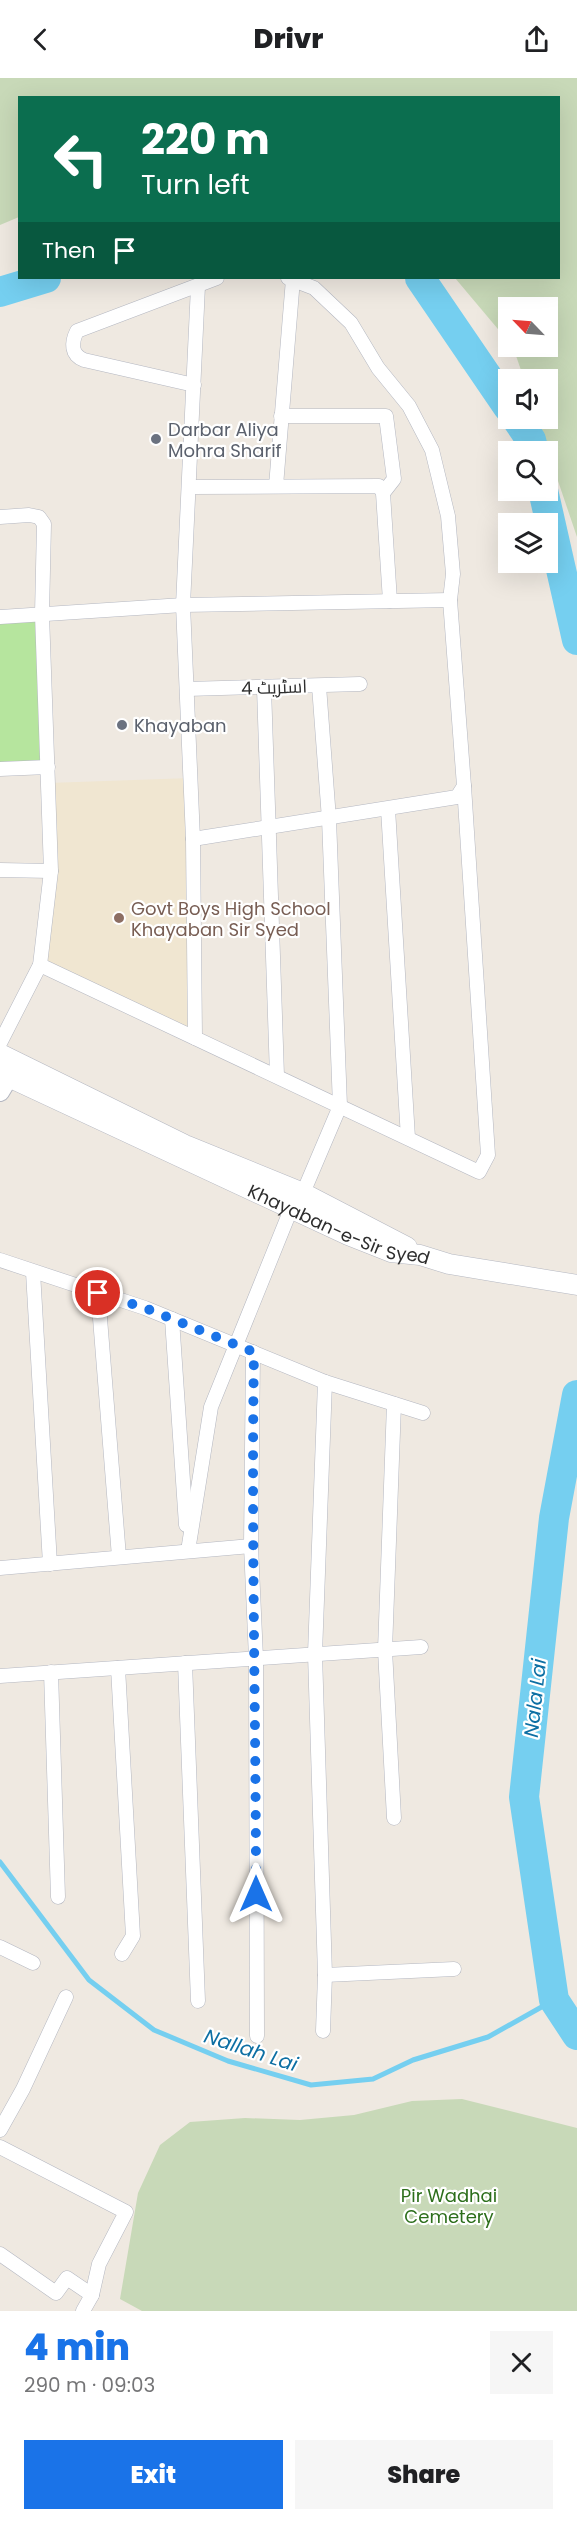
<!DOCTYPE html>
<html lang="en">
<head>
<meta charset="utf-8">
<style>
  :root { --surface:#fff; --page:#f6f6f6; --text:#202124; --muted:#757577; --accent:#1a73e8 }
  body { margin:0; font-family:Poppins,Cairo,sans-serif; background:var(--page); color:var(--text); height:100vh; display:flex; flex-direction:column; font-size:22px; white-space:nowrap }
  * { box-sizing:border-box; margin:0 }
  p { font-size:20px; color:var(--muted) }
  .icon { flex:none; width:33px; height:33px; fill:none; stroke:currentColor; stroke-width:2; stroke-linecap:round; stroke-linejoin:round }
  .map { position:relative; height:2233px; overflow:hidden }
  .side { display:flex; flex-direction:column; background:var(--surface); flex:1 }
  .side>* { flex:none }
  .banner { position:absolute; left:18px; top:18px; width:542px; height:183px; border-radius:0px; box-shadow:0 6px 24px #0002; background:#0b6e4f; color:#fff; overflow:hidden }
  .needle { width:39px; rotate:295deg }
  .buttons { position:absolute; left:498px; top:219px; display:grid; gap:12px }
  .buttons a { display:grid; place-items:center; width:60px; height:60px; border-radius:0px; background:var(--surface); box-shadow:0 6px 24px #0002; font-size:30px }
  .pin { position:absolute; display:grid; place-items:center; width:51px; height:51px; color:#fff; margin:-26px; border:3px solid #fff; border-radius:50%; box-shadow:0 2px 6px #0007 }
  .me { position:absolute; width:66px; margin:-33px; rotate:0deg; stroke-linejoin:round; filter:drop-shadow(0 0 4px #0008) }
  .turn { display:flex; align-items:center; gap:21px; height:126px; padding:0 24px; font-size:27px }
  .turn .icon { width:78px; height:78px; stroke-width:2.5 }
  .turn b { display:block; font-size:42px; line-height:51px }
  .then { display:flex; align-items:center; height:57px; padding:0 24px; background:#0003; gap:12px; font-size:22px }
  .round { display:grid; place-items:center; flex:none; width:63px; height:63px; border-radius:0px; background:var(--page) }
  .head { display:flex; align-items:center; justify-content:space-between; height:102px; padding:0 24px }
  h1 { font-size:36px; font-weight:800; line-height:45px; color:var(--accent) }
  .primary-button { display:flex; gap:12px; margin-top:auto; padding:12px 24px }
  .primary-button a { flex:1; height:69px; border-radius:0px; background:var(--accent); color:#fff; font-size:24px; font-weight:800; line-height:69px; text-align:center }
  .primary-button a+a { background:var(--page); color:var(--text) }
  header { display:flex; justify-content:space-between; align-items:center; height:78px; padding:0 24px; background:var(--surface); font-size:27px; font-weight:800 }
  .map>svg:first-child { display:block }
</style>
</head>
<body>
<header><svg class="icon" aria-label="back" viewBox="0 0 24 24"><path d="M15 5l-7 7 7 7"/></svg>Drivr<svg class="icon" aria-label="share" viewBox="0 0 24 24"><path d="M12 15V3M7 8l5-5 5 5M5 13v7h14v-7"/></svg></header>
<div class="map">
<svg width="577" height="2233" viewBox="0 0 577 2233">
  <rect width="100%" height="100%" fill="#efe9e1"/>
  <!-- education -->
  <polygon fill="#f0e6d1" points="191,700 195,960 40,887 48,705"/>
  <!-- green -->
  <polygon fill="#b6e59e" points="42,536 48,689 0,691 0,539"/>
  <!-- cemetery -->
  <g fill="#c8d9b8">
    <polygon points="0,0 577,0 577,459 537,341 548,340 548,302 524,301 513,269 548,268 548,230 508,230 508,263 455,200 558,200 558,20 20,20 19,139 0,147"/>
    <polygon points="462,2021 577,2050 577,2233 142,2233 120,2221 138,2115 160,2067 190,2044 245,2040 300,2042 354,2037 412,2023"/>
  </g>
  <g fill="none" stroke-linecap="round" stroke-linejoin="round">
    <!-- stream -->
    <polyline stroke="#75cff0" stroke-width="5" points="0,1784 89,1902 154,1952 228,1983 311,2007 373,2001 413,1982 488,1959 554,1922"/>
    <!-- river -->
    <g stroke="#75cff0" stroke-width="30">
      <polyline points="420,200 508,329"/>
      <polyline points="0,214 46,200"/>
      <polyline points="516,340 531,362 534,374"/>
      <polyline points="543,412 577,562"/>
      <polyline points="577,1317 554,1440 524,1719 554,1922 577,1957"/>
    </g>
    <!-- minor casing -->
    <g stroke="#b4b7c1" stroke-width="15">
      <g id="minor">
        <path d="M194,307l-110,-25c-13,-5 -13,-17 -7,-29l140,-53"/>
        <polyline points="281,338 386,338 394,401 383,415"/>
        <polyline points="276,408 293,201"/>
        <polyline points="190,409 379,408 383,415 390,523"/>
        <polyline points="0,439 29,437 39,439 44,446 42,536 51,793 40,887 0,965"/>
        <polyline points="0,539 183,527 450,522"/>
        <polyline points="264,610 277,998"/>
        <polyline points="187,611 360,606"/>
        <polyline points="0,691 48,689"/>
        <polyline points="388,731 408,1060"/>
        <polyline points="193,761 457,719 464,708 450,522 453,496 448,438 432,372 409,328 378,290 351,245 314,210 288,200"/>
        <polyline points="0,792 51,793"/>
        <polyline points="40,887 479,1094 488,1077 464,708"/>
        <polyline points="195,960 193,761 183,527 198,208"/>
        <polyline points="303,1115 340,1028 329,741 319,608"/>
        <polyline points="0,1182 145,1230 325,1304 423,1335"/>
        <polyline points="33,1194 50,1486"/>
        <polyline points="98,1215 119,1479"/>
        <polyline points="172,1241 186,1447"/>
        <polyline points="253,1274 251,1468 256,1580 257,1958"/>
        <polyline points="188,1473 211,1329 291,1131"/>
        <polyline points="0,1490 251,1468"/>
        <polyline points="185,1585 198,1923"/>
        <polyline points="118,1590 133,1858 122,1876"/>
        <polyline points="51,1594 58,1819"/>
        <polyline points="0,1598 421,1569"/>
        <polyline points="394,1740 385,1572 394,1326"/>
        <polyline points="0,1869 33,1885"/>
        <polyline points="325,1897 454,1891"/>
        <polyline points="323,1953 325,1897 315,1576 325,1304"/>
        <polyline points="0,2052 23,2011 66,1919"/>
        <polyline points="0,2069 126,2134 99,2186 92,2217 83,2233"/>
        <polyline points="0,2176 56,2215 67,2200 92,2217"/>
      </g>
    </g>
    <!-- tertiary casing -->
    <g stroke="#b4b7c1" stroke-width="20">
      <polyline id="tertiary" points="0,1014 9,999"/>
    </g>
    <!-- secondary casing -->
    <g stroke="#b4b7c1" stroke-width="21">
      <g id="secondary">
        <polyline points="0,976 185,1067 303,1115 407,1169"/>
        <path id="s1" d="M0,995l348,162 43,17 29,3 29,9 128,21"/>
      </g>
    </g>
    <!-- minor -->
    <use href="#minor" stroke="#fff" stroke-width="14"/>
    <!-- tertiary -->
    <use href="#tertiary" stroke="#fff" stroke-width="18"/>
    <!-- secondary -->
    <use href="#secondary" stroke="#fff" stroke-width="20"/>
  </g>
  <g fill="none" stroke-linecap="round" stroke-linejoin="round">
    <!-- route -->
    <path stroke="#1a73e8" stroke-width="10" stroke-dasharray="0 18" d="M98,1215l47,15 109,44c-3,181 2,361 2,542"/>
  </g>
  <!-- markers -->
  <g fill="#6b7280" stroke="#fff" stroke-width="2">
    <circle cx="156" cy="361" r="6"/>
    <circle cx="122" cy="647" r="6"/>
  </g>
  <circle fill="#8d6e63" stroke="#fff" stroke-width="2" cx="119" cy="840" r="6"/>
  <g text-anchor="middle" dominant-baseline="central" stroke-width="4.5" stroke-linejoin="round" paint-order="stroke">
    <!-- worship labels -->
    <g font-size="18" fill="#5b616d" stroke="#fff" text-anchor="start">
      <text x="168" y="351">Darbar Aliya<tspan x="168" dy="21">Mohra Sharif</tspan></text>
      <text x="134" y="647">Khayaban</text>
    </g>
    <!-- street labels -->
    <g font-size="18" fill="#2e2e2e" stroke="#fff">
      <text transform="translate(274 609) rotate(-2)">اسٹریٹ 4</text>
      <text stroke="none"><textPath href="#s1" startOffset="372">Khayaban-e-Sir Syed</textPath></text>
    </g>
    <!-- education labels -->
    <g font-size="18" fill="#785e54" stroke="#fff" text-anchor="start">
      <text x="131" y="830">Govt Boys High School<tspan x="131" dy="21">Khayaban Sir Syed</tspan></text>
    </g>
    <!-- park labels -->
    <g font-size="18" fill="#2c6e1b" stroke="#fff">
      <text x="449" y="2117">Pir Wadhai<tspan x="449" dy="21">Cemetery</tspan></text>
    </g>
    <!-- water labels -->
    <g font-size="20" font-style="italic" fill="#0d6fa3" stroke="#fff">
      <text transform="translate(535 1620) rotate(-84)">Nala Lai</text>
      <text transform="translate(251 1972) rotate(18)">Nallah Lai</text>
    </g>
  </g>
</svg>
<div class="buttons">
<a><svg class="needle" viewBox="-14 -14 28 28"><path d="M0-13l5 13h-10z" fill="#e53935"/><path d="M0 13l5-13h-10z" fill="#757577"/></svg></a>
<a><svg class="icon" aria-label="sound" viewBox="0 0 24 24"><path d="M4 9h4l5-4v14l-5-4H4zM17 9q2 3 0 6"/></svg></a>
<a><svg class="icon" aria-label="search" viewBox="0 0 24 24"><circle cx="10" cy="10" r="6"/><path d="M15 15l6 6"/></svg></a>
<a><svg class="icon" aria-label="layers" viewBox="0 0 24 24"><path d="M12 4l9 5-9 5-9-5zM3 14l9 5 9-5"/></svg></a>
</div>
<div class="pin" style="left:98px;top:1215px;background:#d93025"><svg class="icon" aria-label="arrive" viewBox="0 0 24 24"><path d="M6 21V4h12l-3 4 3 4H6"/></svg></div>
<svg class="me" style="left:256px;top:1816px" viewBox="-20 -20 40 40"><path d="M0-17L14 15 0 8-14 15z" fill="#1a73e8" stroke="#fff" stroke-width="4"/></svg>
<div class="banner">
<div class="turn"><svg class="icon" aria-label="left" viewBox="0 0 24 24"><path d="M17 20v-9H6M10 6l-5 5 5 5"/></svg><div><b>220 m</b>Turn left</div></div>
<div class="then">Then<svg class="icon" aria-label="arrive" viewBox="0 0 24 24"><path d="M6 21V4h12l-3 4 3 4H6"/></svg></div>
</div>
</div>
<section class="side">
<div class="head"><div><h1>4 min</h1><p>290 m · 09:03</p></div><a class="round"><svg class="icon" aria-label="close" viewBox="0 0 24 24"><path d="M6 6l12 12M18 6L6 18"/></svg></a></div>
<div class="primary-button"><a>Exit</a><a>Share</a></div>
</section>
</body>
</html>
